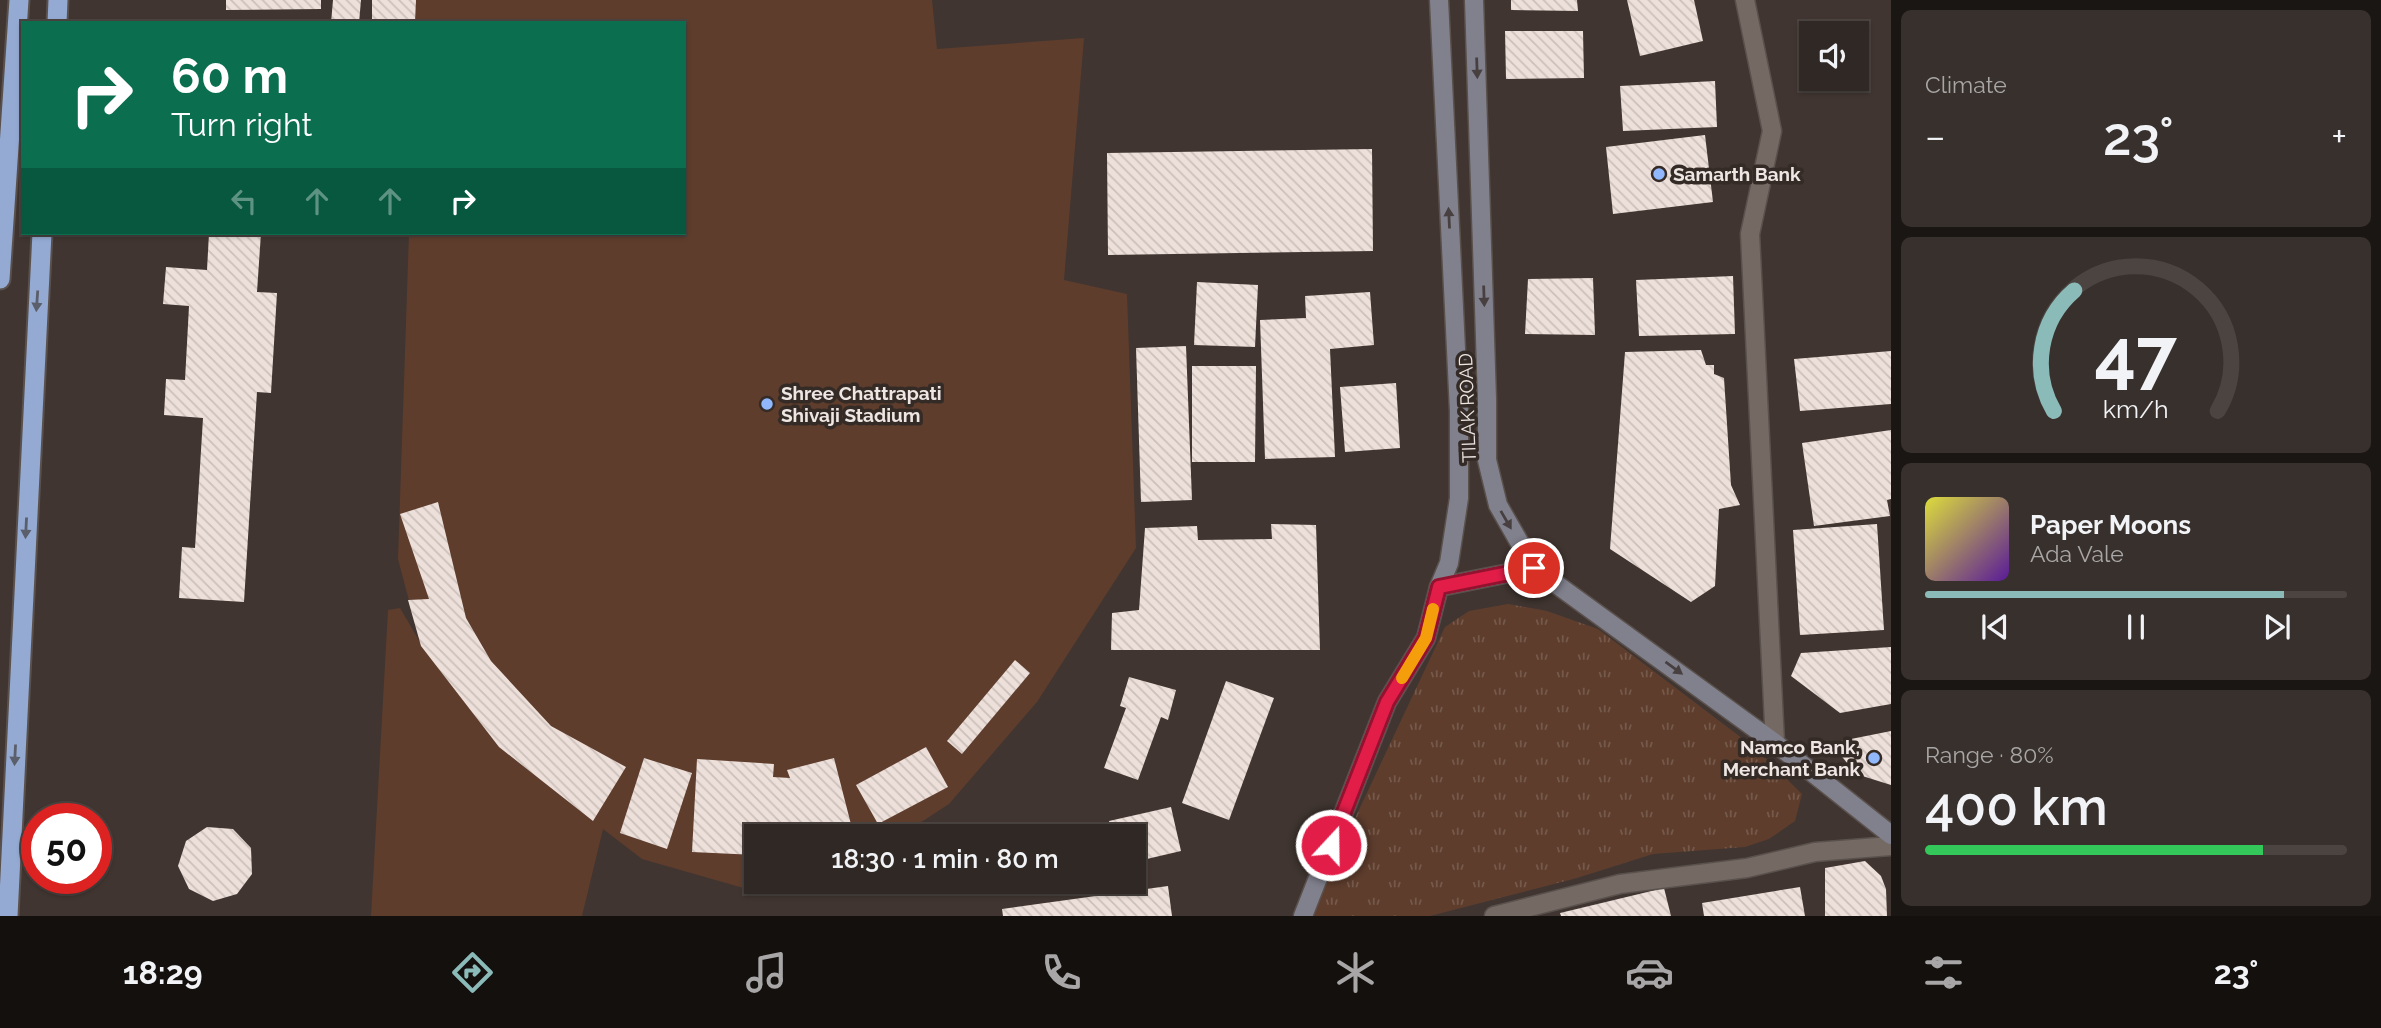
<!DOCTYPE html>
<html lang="en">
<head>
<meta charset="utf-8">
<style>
	body { margin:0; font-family:Raleway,sans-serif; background:#38302c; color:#f1f3f6; height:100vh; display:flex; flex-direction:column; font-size:26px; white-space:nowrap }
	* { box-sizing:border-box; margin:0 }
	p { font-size:23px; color:#a8a6a6 }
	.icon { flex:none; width:38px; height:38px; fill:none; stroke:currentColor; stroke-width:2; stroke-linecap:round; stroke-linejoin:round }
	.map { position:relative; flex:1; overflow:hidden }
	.drawer { display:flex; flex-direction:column; gap:10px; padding:10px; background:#1a1614; width:490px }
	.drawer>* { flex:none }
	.top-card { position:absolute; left:21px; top:21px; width:665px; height:214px; border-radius:0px; box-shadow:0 2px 5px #0004,0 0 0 2px #4b4441; background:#0b6e4f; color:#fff; overflow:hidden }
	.tools { position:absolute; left:1799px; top:21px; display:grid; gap:14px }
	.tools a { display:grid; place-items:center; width:70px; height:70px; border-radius:0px; background:#302824; box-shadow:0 2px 5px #0004,0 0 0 2px #4b4441; font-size:35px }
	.speed { position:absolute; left:21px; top:803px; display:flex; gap:14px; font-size:35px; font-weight:700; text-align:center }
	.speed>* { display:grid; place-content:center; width:91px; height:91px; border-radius:50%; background:#302824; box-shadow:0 2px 5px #0004,0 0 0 2px #4b4441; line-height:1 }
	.speed .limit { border:10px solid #d22; background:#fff; color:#111 }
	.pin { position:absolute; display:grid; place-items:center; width:60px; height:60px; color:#fff; margin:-30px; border:4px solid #fff; border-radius:50%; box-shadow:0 2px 7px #0007 }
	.me { position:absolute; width:77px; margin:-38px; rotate:21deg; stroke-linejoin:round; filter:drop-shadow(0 0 5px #0008) }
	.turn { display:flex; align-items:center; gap:24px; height:147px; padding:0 35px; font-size:32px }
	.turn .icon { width:91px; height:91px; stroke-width:2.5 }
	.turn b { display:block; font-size:49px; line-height:60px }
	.lanes { display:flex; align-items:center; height:66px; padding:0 35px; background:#0003; justify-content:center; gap:35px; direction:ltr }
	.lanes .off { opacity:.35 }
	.big { font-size:52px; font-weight:600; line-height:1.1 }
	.drawer .widget { flex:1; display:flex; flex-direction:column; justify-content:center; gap:10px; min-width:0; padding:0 24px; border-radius:10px; background:#38302c }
	.drawer .dial { align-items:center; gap:0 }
	.dial svg { height:182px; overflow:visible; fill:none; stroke:#4b4441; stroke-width:7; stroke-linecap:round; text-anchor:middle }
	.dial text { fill:#f1f3f6; stroke:none }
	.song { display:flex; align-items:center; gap:21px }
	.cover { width:84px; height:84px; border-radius:10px; background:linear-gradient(135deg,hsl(60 70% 55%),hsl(270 70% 35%)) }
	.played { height:7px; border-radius:4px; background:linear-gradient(90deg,#8bbbb9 85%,#4b4441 85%) }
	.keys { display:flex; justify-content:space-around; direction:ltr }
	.heat { display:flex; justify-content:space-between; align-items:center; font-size:38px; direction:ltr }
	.charge { height:10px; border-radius:5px; background:linear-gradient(90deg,#34c759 80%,#4b4441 0) }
	.trip { position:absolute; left:744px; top:824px; width:402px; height:70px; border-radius:0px; background:#302824; box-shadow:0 2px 5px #0004,0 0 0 2px #4b4441; font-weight:600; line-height:70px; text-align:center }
	.tabs { display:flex; height:112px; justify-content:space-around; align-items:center; background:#13100e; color:#a8a6a6 }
	.tabs .icon { width:49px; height:49px }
	.tabs .selected { color:#8bbbb9 }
	.tabs b { font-size:32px; color:#f1f3f6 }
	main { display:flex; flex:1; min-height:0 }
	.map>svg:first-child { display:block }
	.grass { fill:url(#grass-tufts) }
	.pitch { fill:#5e3d2d }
	.building { fill:url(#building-back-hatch) }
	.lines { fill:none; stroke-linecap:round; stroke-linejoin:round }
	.minor-casing { stroke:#5a514d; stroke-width:21 }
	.tertiary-casing { stroke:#5a514d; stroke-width:21 }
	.secondary-casing { stroke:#5a514d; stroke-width:21 }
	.trunk-casing { stroke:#5a514d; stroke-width:23 }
	.minor { stroke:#756964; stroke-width:18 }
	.tertiary { stroke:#756964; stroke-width:18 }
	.secondary { stroke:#81818e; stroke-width:18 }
	.trunk { stroke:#94aad3; stroke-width:19 }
	.oneway { fill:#484040 }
	.oneway2 { fill:#5b5e6b }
	.route-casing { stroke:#92132f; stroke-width:18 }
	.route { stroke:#e11d48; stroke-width:12 }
	.slow { stroke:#f59e0b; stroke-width:12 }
	.poi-dot { fill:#91b8fd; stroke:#352b26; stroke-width:2.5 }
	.labels { text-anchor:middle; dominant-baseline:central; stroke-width:7; stroke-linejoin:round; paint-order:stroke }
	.poi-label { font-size:19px; font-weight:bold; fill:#ede6e3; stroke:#352b26; text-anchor:start }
	.street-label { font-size:19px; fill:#ede6e3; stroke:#352b26 }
</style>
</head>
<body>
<main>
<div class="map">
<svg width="1891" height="916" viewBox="0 0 1891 916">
	<defs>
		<pattern id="grass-tufts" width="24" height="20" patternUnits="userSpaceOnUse" patternTransform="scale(1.75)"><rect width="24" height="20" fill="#5e3d2d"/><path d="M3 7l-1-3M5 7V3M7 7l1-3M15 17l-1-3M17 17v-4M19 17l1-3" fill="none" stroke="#75594b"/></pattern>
		<pattern id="building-back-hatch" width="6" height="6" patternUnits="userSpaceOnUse" patternTransform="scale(1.75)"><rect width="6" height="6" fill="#eddfd9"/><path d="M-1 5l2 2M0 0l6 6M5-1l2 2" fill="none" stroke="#ccc0bb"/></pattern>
	</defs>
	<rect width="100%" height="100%" fill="#403530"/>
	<polygon class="grass" points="1508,604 1547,611 1598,629 1755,748 1802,794 1795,821 1769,839 1745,847 1653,854 1577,878 1430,916 1309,916 1445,627 1469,611"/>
	<polygon class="pitch" points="416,0 932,0 937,49 1084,38 1064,280 1127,294 1136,548 1037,702 949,804 900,836 756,836 756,882 780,882 747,889 642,859 603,829 582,916 371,916 388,610 400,608 420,642 398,559 409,233 684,233 684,23 415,23"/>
	<g class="building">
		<polygon points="226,0 321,0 321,9 226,10"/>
		<polygon points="333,0 361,0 359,23 331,23"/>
		<polygon points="372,0 416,0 415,23 372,23"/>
		<polygon points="1511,0 1577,0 1578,11 1511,10"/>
		<polygon points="1627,0 1694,0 1703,41 1640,56"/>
		<polygon points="1505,31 1583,31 1584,78 1506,79"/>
		<polygon points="1715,81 1717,127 1623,131 1620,86"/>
		<polygon points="1705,135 1713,202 1613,214 1606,147"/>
		<polygon points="1372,149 1373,251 1108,255 1107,153"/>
		<polygon points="209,233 261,233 257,292 277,293 271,393 257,392 244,602 179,598 182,547 195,548 203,418 164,415 166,379 185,380 189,306 163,304 166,267 207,270"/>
		<polygon points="1733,276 1735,334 1639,336 1636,280"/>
		<polygon points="1593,278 1595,335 1525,334 1528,279"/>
		<polygon points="1197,282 1258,285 1255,347 1194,345"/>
		<polygon points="1370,292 1374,345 1330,349 1335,457 1265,459 1260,320 1306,318 1305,296"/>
		<polygon points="1186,346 1192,500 1141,502 1136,348"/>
		<polygon points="1701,350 1706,365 1714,365 1714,374 1724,378 1731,485 1740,505 1719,509 1715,586 1691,602 1610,549 1625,352"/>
		<polygon points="1891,351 1891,404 1800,411 1794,359"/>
		<polygon points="1192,366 1256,366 1255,462 1192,462"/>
		<polygon points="1396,383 1400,448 1345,452 1340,387"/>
		<polygon points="1891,430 1891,499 1887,500 1890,516 1814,526 1802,443"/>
		<polygon points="438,502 466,618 491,661 551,726 626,767 593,821 499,747 421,646 408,600 429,599 400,514"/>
		<polygon points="1271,524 1316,525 1320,650 1111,650 1112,613 1139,610 1145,528 1197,526 1198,540 1272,539"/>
		<polygon points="1877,524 1884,630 1800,635 1793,530"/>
		<polygon points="1891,647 1891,704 1840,713 1791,676 1801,653"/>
		<polygon points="1015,660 1030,673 962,754 947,741"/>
		<polygon points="1129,677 1176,690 1168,720 1161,717 1138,780 1104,768 1126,708 1120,706"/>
		<polygon points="1226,681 1274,698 1229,820 1182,803"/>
		<polygon points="1891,731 1891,785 1856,774 1831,743"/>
		<polygon points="926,747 948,787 878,824 856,785"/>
		<polygon points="644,758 692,773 667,849 620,833"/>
		<polygon points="834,758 854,836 804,836 802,828 771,826 770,836 756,836 756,855 692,852 697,759 774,764 773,777 790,778 787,770"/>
		<polygon points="1171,807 1181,851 1134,862 1134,836 1112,836 1109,821"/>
		<polygon points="207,827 233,829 251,848 252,874 237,894 213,901 189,889 178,866 186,841"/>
		<polygon points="1865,861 1881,876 1886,889 1887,916 1825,916 1825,868"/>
		<polygon points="1168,886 1172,916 1003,916 1002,909"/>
		<polygon points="1800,887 1805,916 1704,916 1702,903"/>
		<polygon points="1664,888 1671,916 1561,916 1560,913"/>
	</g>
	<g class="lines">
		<defs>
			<polyline id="minor" points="1745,0 1772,131 1750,234 1775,743"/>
			<polyline id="tertiary" points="1494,916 1620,884 1747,868 1815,852 1891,846"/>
			<g id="secondary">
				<polyline points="1474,0 1487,399 1487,460 1498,505 1534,568 1775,743 1891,835"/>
				<polyline points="1439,587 1534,568"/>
				<polyline points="1303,916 1387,702 1426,638 1439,587 1449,563 1459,498 1459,411 1439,0"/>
			</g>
			<g id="trunk">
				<polyline points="57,23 58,0"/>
				<polyline points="0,279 19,0"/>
				<polyline points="8,916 42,233"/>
			</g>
		</defs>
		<use href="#minor" class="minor-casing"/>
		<use href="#tertiary" class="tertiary-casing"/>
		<use href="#secondary" class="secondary-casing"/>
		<use href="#trunk" class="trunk-casing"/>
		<use href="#minor" class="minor"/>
		<use href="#tertiary" class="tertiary"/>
		<use href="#secondary" class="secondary"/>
		<use href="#trunk" class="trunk"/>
	</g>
	<defs><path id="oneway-solid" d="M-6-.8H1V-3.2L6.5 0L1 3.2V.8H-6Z" transform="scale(1.75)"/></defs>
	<g class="oneway">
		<use href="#oneway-solid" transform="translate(1477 68) rotate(88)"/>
		<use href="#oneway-solid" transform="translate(1449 218) rotate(-93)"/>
		<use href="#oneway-solid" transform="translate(1484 296) rotate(88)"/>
		<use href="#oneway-solid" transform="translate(1506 520) rotate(60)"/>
		<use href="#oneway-solid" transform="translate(1674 668) rotate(36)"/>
	</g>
	<g class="oneway2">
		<use href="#oneway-solid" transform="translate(37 301) rotate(94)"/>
		<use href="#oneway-solid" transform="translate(26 528) rotate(93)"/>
		<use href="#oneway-solid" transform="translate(15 755) rotate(93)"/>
	</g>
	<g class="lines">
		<defs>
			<polyline id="route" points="1331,845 1387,702 1426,638 1439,587 1534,568"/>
		</defs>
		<use href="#route" class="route-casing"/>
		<use href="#route" class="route"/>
		<polyline class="slow" points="1402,678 1426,638 1433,609"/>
	</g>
	<g class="poi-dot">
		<circle cx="1659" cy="174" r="7"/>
		<circle cx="767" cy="404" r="7"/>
		<circle cx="1874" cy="758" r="7"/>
	</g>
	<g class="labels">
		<g class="poi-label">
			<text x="1673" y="174">Samarth Bank</text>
			<text x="781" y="393">Shree Chattrapati<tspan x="781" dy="22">Shivaji Stadium</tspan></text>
			<text x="1860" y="747" text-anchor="end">Namco Bank,<tspan x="1860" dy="22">Merchant Bank</tspan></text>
		</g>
		<g class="street-label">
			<text transform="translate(1467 408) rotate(-92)">TILAK ROAD</text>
		</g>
	</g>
</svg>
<div class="tools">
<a><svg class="icon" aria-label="sound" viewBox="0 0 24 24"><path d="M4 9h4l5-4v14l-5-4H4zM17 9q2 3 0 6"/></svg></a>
</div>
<div class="speed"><div class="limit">50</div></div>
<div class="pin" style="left:1534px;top:568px;background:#d93025"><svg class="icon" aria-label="arrive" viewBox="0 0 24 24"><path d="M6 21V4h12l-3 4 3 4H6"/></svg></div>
<svg class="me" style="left:1331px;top:845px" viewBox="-20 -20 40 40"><circle r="17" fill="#e11d48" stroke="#fff" stroke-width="3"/><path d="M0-11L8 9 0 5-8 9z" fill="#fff"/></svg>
<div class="trip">18:30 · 1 min · 80 m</div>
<div class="top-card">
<div class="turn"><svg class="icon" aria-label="right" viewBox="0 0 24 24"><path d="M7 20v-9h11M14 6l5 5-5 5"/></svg><div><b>60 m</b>Turn right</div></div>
<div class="lanes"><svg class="icon off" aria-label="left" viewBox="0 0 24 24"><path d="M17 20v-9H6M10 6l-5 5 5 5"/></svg><svg class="icon off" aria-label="ahead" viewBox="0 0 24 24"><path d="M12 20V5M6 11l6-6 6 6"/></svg><svg class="icon off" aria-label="ahead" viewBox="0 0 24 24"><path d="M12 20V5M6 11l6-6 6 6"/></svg><svg class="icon" aria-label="right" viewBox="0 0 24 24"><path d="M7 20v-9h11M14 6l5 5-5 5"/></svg></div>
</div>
</div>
<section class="drawer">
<div class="widget"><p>Climate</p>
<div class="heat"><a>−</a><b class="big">23°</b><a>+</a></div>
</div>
<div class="widget dial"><svg viewBox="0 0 100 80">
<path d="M14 69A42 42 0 1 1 86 69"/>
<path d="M14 69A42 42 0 0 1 23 16" stroke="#8bbbb9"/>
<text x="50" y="56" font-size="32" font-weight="700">47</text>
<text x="50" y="72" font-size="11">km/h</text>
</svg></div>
<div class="widget">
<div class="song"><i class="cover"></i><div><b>Paper Moons</b><p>Ada Vale</p></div></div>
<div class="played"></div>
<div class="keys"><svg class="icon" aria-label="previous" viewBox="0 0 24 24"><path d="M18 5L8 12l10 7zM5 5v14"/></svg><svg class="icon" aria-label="pause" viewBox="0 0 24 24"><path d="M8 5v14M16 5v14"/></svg><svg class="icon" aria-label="next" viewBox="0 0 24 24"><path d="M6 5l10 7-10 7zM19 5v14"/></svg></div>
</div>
<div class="widget"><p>Range · 80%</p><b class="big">400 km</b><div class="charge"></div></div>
</section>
</main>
<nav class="tabs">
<b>18:29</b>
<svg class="icon selected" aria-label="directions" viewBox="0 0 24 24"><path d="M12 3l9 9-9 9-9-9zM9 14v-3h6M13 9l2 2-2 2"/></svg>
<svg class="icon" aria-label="music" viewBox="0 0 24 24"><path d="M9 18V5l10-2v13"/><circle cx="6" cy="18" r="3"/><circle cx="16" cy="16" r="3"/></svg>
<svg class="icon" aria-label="phone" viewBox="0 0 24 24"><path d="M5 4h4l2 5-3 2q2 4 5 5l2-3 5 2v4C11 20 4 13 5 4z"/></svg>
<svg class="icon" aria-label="climate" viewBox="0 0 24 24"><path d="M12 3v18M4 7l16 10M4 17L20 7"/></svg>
<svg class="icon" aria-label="car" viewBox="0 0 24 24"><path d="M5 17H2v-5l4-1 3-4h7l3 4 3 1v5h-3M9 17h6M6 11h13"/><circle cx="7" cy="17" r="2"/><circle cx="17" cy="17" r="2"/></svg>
<svg class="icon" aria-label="filters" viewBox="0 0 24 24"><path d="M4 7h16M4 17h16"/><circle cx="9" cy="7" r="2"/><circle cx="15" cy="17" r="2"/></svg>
<b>23°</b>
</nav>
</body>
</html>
